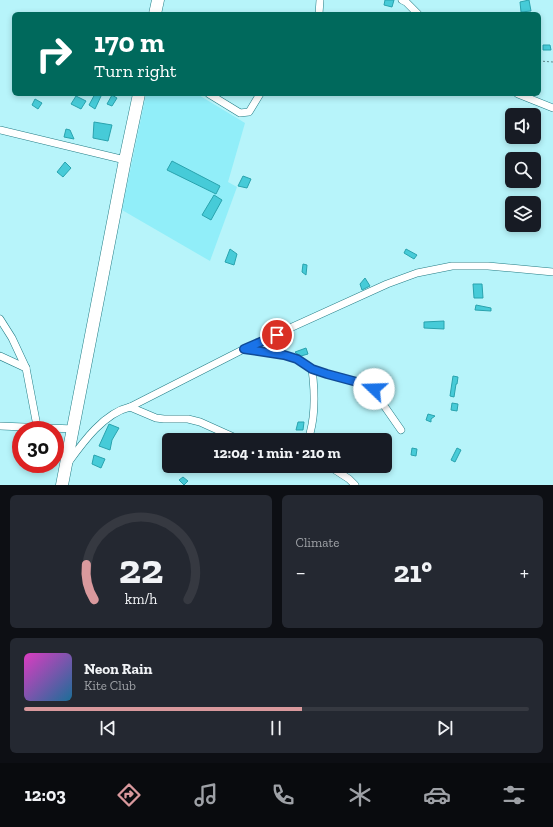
<!DOCTYPE html>
<html lang="en">
<head>
<meta charset="utf-8">
<style>
	body { margin:0; font-family:"Zilla Slab",serif; background:#242831; color:#f1f3f6; height:100vh; display:flex; flex-direction:column; font-size:15px; white-space:nowrap }
	* { box-sizing:border-box; margin:0 }
	p { font-size:13px; color:#9ea1a6 }
	.icon { flex:none; width:22px; height:22px; fill:none; stroke:currentColor; stroke-width:2; stroke-linecap:round; stroke-linejoin:round }
	.map { position:relative; height:485px; overflow:hidden }
	.side { display:flex; flex-direction:column; gap:10px; padding:10px; background:#0d0f14; flex:1 }
	.side>* { flex:none }
	.hud { position:absolute; left:12px; top:12px; width:529px; height:84px; border-radius:6px; box-shadow:0 2px 6px #0003; background:#00695c; color:#fff; overflow:hidden }
	.tools { position:absolute; left:505px; top:108px; display:grid; gap:8px }
	.tools a { display:grid; place-items:center; width:36px; height:36px; border-radius:6px; background:#171b24; box-shadow:0 2px 6px #0003; font-size:20px }
	.speed { position:absolute; left:12px; top:421px; display:flex; gap:8px; font-size:20px; font-weight:700; text-align:center }
	.speed>* { display:grid; place-content:center; width:52px; height:52px; border-radius:50%; background:#171b24; box-shadow:0 2px 6px #0003; line-height:1 }
	.speed .limit { border:6px solid #d22; background:#fff; color:#111 }
	.pin { position:absolute; display:grid; place-items:center; width:34px; height:34px; color:#fff; margin:-17px; border:2px solid #fff; border-radius:50%; box-shadow:0 1px 4px #0007 }
	.me { position:absolute; width:44px; margin:-22px; rotate:291deg; stroke-linejoin:round; filter:drop-shadow(0 0 3px #0008) }
	.turn { display:flex; align-items:center; gap:14px; height:84px; padding:0 16px; font-size:18px }
	.turn .icon { width:52px; height:52px; stroke-width:2.5 }
	.turn b { display:block; font-size:28px; line-height:34px }
	.big { font-size:30px; font-weight:700; line-height:1.1 }
	.side .card { flex:1; display:flex; flex-direction:column; justify-content:center; gap:6px; min-width:0; padding:0 14px; border-radius:6px; background:#242831 }
	.side .dial { align-items:center; gap:0 }
	.dial svg { height:104px; overflow:visible; fill:none; stroke:#363941; stroke-width:7; stroke-linecap:round; text-anchor:middle }
	.dial text { fill:#f1f3f6; stroke:none }
	.song { display:flex; align-items:center; gap:12px }
	.cover { width:48px; height:48px; border-radius:6px; background:linear-gradient(135deg,hsl(310 70% 55%),hsl(200 70% 35%)) }
	.played { height:4px; border-radius:2px; background:linear-gradient(90deg,#d9999d 55%,#363941 55%) }
	.keys { display:flex; justify-content:space-around; direction:ltr }
	.heat { display:flex; justify-content:space-between; align-items:center; font-size:22px; direction:ltr }
	.side .tiles { flex:1; display:grid; gap:10px; grid-template-columns:1fr 1fr }
	.card:last-child { grid-column:span 2 }
	.trip { position:absolute; left:162px; top:433px; width:230px; height:40px; border-radius:6px; background:#171b24; box-shadow:0 2px 6px #0003; font-weight:700; line-height:40px; text-align:center }
	.tabs { display:flex; height:64px; justify-content:space-around; align-items:center; background:#090b0e; color:#9ea1a6 }
	.tabs .icon { width:28px; height:28px }
	.tabs .on { color:#d9999d }
	.tabs b { font-size:18px; color:#f1f3f6 }
	.map>svg:first-child { display:block }
	.built { fill:#91eef9 }
	.building { fill:#46cbd8; stroke:#29a3ae }
	.lines { fill:none; stroke-linecap:round; stroke-linejoin:round }
	.street-casing { stroke:#227c85; stroke-width:8 }
	.highway-casing { stroke:#227c85; stroke-width:13 }
	.path { stroke:#5f898d; stroke-width:1; stroke-dasharray:2 2; stroke-linecap:butt }
	.street { stroke:#fff; stroke-width:7 }
	.highway { stroke:#fff; stroke-width:12 }
	.route-casing { stroke:#114b97; stroke-width:10 }
	.route { stroke:#1a73e8; stroke-width:7 }
</style>
</head>
<body>
<div class="map">
<svg width="553" height="485" viewBox="0 0 553 485">
	<rect width="100%" height="100%" fill="#b7f4fa"/>
	<polygon class="built" points="146,94 197,94 245,123 228,182 237,187 210,261 122,210"/>
	<g class="building">
		<polygon points="385,0 394,0 392,7 384,5"/>
		<polygon points="529,0 531,11 521,12 520,2"/>
		<polygon points="543,45 550,45 551,50 543,50"/>
		<polygon points="95,94 102,94 95,109 89,105"/>
		<polygon points="112,95 117,98 112,106 107,104"/>
		<polygon points="76,96 86,101 81,109 71,104"/>
		<polygon points="35,99 42,103 38,109 32,105"/>
		<polygon points="94,122 112,125 108,141 93,138"/>
		<polygon points="66,129 70,130 74,139 64,137"/>
		<polygon points="172,161 220,186 216,194 167,170"/>
		<polygon points="65,162 71,168 63,177 57,172"/>
		<polygon points="243,176 251,179 247,188 238,186"/>
		<polygon points="214,195 222,200 211,220 202,215"/>
		<polygon points="230,249 237,254 234,265 225,262"/>
		<polygon points="406,249 417,255 414,259 404,253"/>
		<polygon points="303,264 307,265 306,275 302,272"/>
		<polygon points="365,278 370,286 362,290 360,284"/>
		<polygon points="473,284 482,284 483,298 474,298"/>
		<polygon points="476,305 491,308 491,311 475,310"/>
		<polygon points="444,321 444,329 424,328 424,322"/>
		<polygon points="306,348 308,354 301,356 296,353 295,352"/>
		<polygon points="453,376 458,377 457,384 456,384 454,397 450,396"/>
		<polygon points="452,403 458,404 457,411 451,410"/>
		<polygon points="428,414 435,416 431,419 431,422 426,420"/>
		<polygon points="298,422 304,422 303,430 296,430"/>
		<polygon points="109,424 119,428 112,440 110,450 99,446"/>
		<polygon points="412,448 417,449 416,456 411,455"/>
		<polygon points="457,448 461,450 455,462 451,460"/>
		<polygon points="94,455 105,459 101,468 92,464"/>
		<polygon points="183,477 188,481 184,485 179,480"/>
	</g>
	<g class="lines">
		<defs>
			<g id="street">
				<polyline points="402,0 406,2 418,14"/>
				<polyline points="319,14 320,0"/>
				<polyline points="209,94 240,113 249,112 260,94"/>
				<polyline points="518,94 553,108"/>
				<polyline points="0,130 125,160"/>
				<polyline points="0,319 12,338 26,368 37,426"/>
				<polyline points="244,349 284,355 297,359 312,369 327,374 368,385 374,389 379,394 385,407 401,430"/>
				<polyline points="0,356 26,368"/>
				<polyline points="130,407 244,349 387,284 417,273 452,266 488,266 553,272"/>
				<polyline points="0,426 74,429"/>
				<path d="M308,440C316,417 315,392 312,369"/>
				<path d="M68,463C83,442 104,413 130,407L156,418L164,419H188L200,422L240,440"/>
				<polyline points="329,466 349,479 355,485"/>
			</g>
			<g id="highway">
				<polyline points="155,14 158,0"/>
				<polyline points="62,485 125,160 139,94"/>
			</g>
		</defs>
		<use href="#street" class="street-casing"/>
		<use href="#highway" class="highway-casing"/>
		<polyline class="path" points="539,61 553,62"/>
		<use href="#street" class="street"/>
		<use href="#highway" class="highway"/>
	</g>
	<g class="lines">
		<defs>
			<polyline id="route" points="277,335 244,349 284,355 297,359 312,369 327,374 368,385 374,389"/>
		</defs>
		<use href="#route" class="route-casing"/>
		<use href="#route" class="route"/>
	</g>
</svg>
<div class="tools">
<a><svg class="icon" aria-label="sound" viewBox="0 0 24 24"><path d="M4 9h4l5-4v14l-5-4H4zM17 9q2 3 0 6"/></svg></a>
<a><svg class="icon" aria-label="search" viewBox="0 0 24 24"><circle cx="10" cy="10" r="6"/><path d="M15 15l6 6"/></svg></a>
<a><svg class="icon" aria-label="layers" viewBox="0 0 24 24"><path d="M12 4l9 5-9 5-9-5zM3 14l9 5 9-5"/></svg></a>
</div>
<div class="speed"><div class="limit">30</div></div>
<div class="pin" style="left:277px;top:335px;background:#d93025"><svg class="icon" aria-label="arrive" viewBox="0 0 24 24"><path d="M6 21V4h12l-3 4 3 4H6"/></svg></div>
<svg class="me" style="left:374px;top:389px" viewBox="-20 -20 40 40"><circle r="19" fill="#fff"/><path d="M0-13L10 11 0 6-10 11z" fill="#1a73e8"/></svg>
<div class="trip">12:04 · 1 min · 210 m</div>
<div class="hud">
<div class="turn"><svg class="icon" aria-label="right" viewBox="0 0 24 24"><path d="M7 20v-9h11M14 6l5 5-5 5"/></svg><div><b>170 m</b>Turn right</div></div>
</div>
</div>
<section class="side">
<div class="tiles">
<div class="card dial"><svg viewBox="0 0 100 80">
<path d="M14 69A42 42 0 1 1 86 69"/>
<path d="M14 69A42 42 0 0 1 8 42" stroke="#d9999d"/>
<text x="50" y="56" font-size="32" font-weight="700">22</text>
<text x="50" y="72" font-size="11">km/h</text>
</svg></div>
<div class="card"><p>Climate</p>
<div class="heat"><a>−</a><b class="big">21°</b><a>+</a></div>
</div>
<div class="card">
<div class="song"><i class="cover"></i><div><b>Neon Rain</b><p>Kite Club</p></div></div>
<div class="played"></div>
<div class="keys"><svg class="icon" aria-label="previous" viewBox="0 0 24 24"><path d="M18 5L8 12l10 7zM5 5v14"/></svg><svg class="icon" aria-label="pause" viewBox="0 0 24 24"><path d="M8 5v14M16 5v14"/></svg><svg class="icon" aria-label="next" viewBox="0 0 24 24"><path d="M6 5l10 7-10 7zM19 5v14"/></svg></div>
</div>
</div>
</section>
<nav class="tabs">
<b>12:03</b>
<svg class="icon on" aria-label="directions" viewBox="0 0 24 24"><path d="M12 3l9 9-9 9-9-9zM9 14v-3h6M13 9l2 2-2 2"/></svg>
<svg class="icon" aria-label="music" viewBox="0 0 24 24"><path d="M9 18V5l10-2v13"/><circle cx="6" cy="18" r="3"/><circle cx="16" cy="16" r="3"/></svg>
<svg class="icon" aria-label="phone" viewBox="0 0 24 24"><path d="M5 4h4l2 5-3 2q2 4 5 5l2-3 5 2v4C11 20 4 13 5 4z"/></svg>
<svg class="icon" aria-label="climate" viewBox="0 0 24 24"><path d="M12 3v18M4 7l16 10M4 17L20 7"/></svg>
<svg class="icon" aria-label="car" viewBox="0 0 24 24"><path d="M5 17H2v-5l4-1 3-4h7l3 4 3 1v5h-3M9 17h6M6 11h13"/><circle cx="7" cy="17" r="2"/><circle cx="17" cy="17" r="2"/></svg>
<svg class="icon" aria-label="filters" viewBox="0 0 24 24"><path d="M4 7h16M4 17h16"/><circle cx="9" cy="7" r="2"/><circle cx="15" cy="17" r="2"/></svg>
</nav>
</body>
</html>
